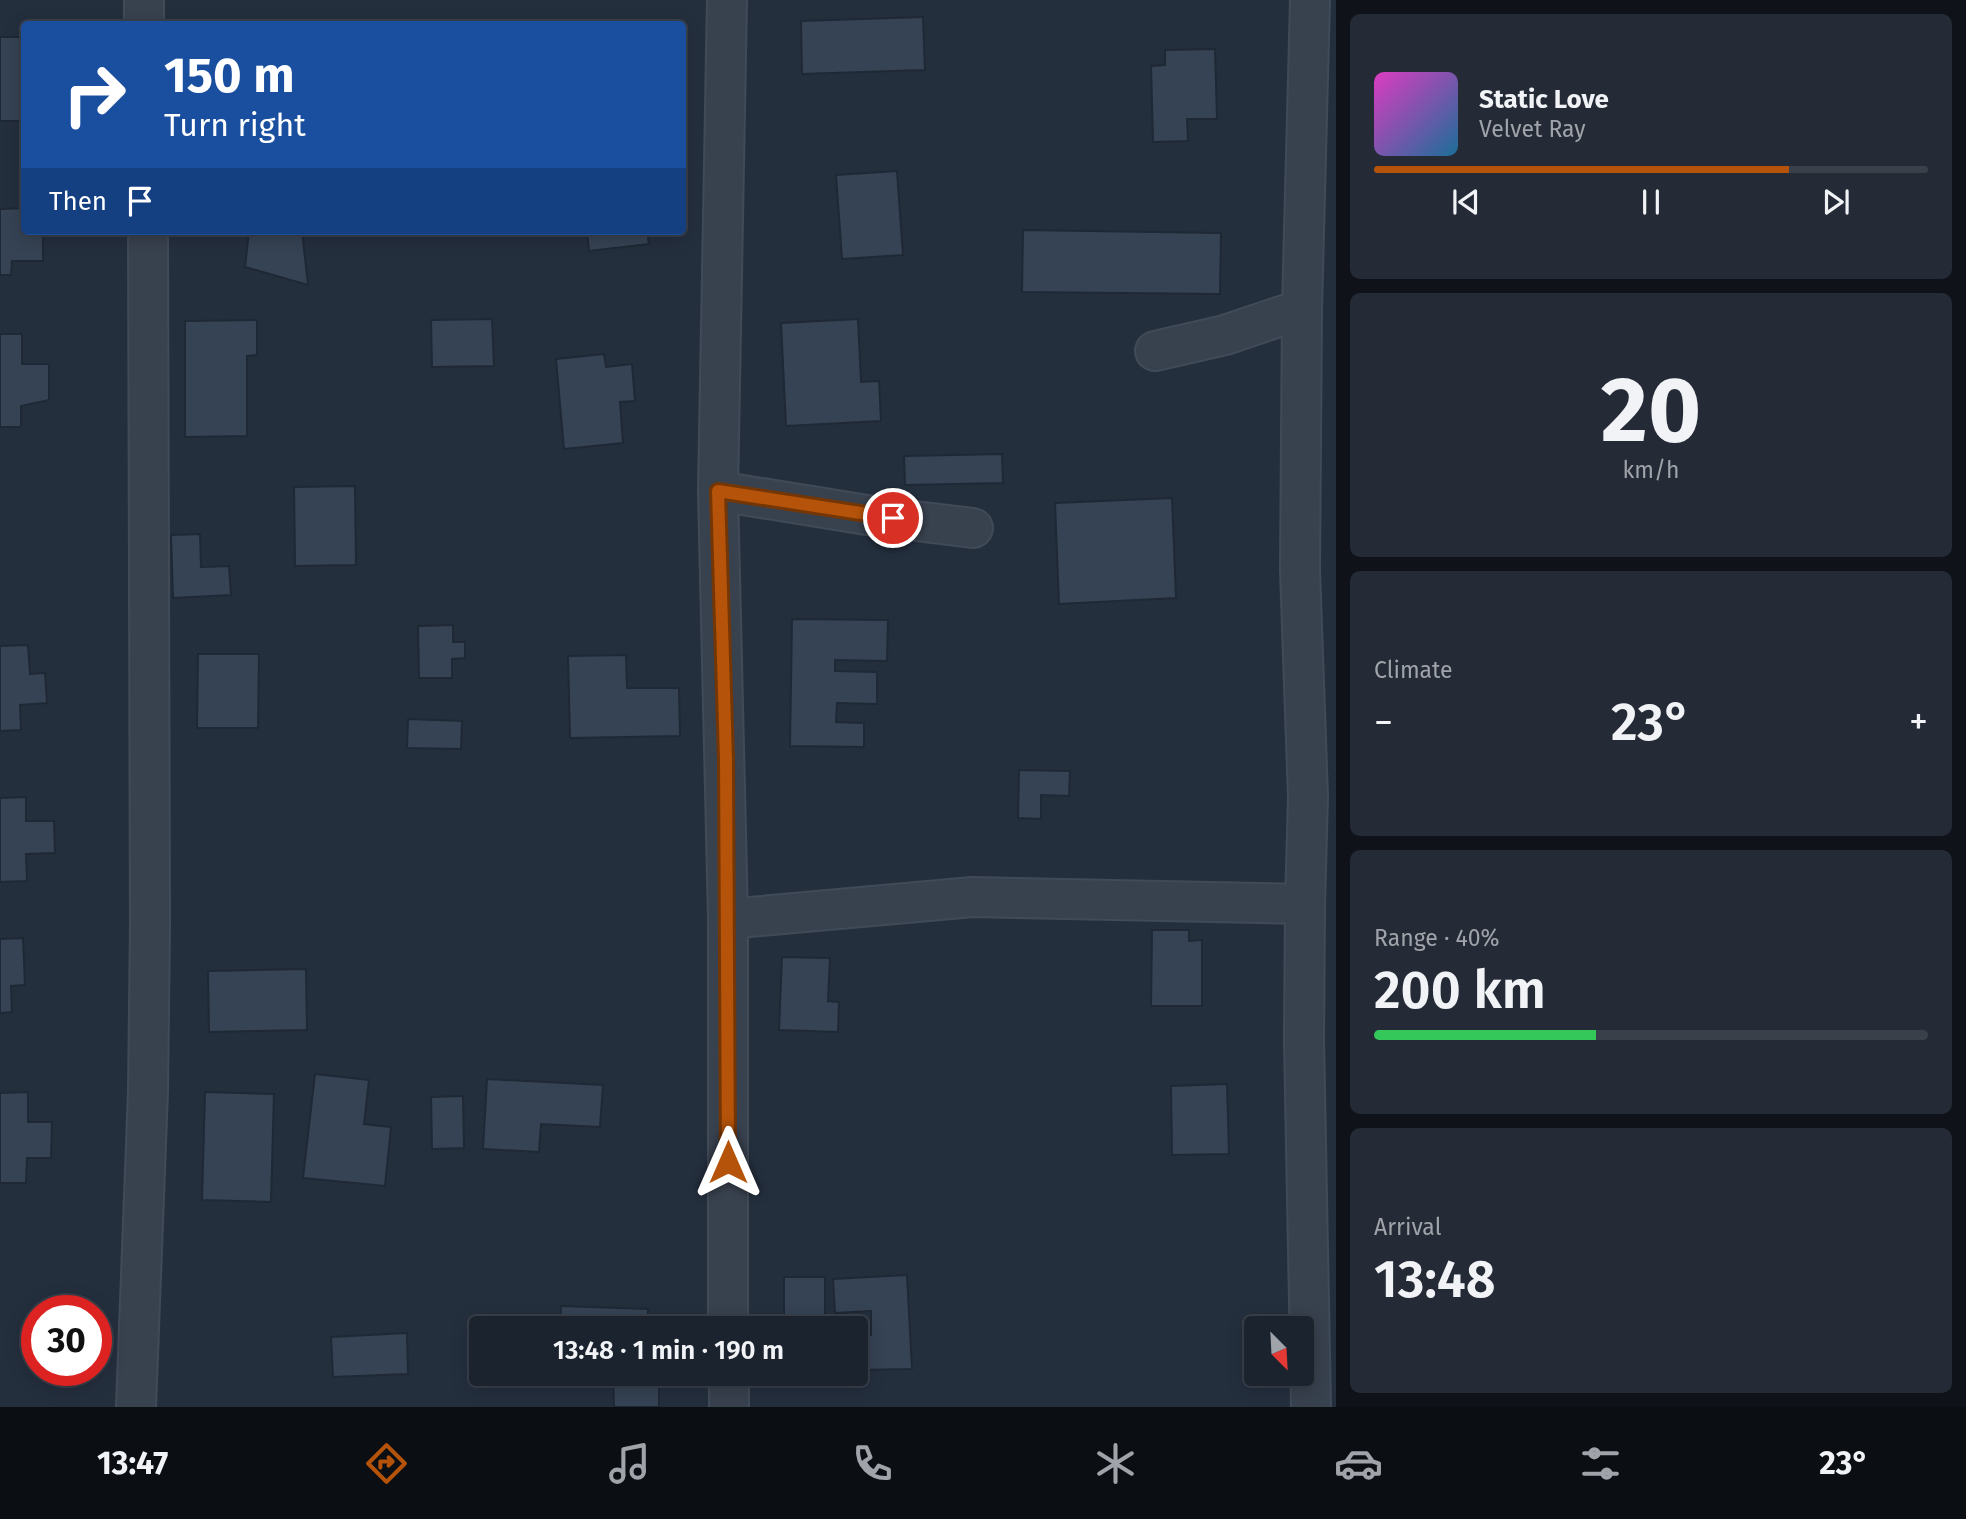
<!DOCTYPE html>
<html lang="en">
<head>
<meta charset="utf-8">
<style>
	body { margin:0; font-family:"Fira Sans",sans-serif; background:#242b36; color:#f1f3f6; height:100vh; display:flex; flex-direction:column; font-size:26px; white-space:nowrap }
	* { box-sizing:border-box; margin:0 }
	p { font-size:23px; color:#a0a4aa }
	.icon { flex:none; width:38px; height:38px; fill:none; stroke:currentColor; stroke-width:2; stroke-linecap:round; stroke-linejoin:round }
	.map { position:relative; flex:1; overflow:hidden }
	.drawer { display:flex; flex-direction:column; gap:14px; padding:14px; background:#0f1319; width:630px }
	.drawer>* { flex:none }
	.top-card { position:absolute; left:21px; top:21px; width:665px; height:214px; border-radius:7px; box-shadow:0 4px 18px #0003,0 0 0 2px #39404a; background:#1a4fa0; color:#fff; overflow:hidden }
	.needle { width:46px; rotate:156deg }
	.controls { position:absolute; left:1244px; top:1316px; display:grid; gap:14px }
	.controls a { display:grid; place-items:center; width:70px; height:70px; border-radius:7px; background:#1b232e; box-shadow:0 4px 18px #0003,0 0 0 2px #39404a; font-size:35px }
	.speed { position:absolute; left:21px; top:1295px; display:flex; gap:14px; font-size:35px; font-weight:700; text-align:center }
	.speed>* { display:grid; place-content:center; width:91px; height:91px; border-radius:50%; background:#1b232e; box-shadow:0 4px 18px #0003,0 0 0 2px #39404a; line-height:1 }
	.speed .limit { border:10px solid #d22; background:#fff; color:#111 }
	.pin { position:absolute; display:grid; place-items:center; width:60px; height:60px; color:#fff; margin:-30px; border:4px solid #fff; border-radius:50%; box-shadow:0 2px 7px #0007 }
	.me { position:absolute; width:77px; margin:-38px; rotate:0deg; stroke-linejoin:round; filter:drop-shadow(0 0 5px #0008) }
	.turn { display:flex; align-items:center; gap:24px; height:147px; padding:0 28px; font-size:32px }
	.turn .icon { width:91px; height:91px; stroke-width:2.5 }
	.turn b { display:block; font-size:49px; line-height:60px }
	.then { display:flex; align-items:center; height:66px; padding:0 28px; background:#0003; gap:14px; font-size:26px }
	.big { font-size:52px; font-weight:600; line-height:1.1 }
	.drawer .tile { flex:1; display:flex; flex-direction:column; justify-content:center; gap:10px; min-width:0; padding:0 24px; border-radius:10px; background:#242b36 }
	.drawer .dial { align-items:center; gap:0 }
	.dial b { font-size:91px; line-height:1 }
	.song { display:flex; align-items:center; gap:21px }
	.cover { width:84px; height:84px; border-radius:10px; background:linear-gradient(135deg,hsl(310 70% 55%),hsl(200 70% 35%)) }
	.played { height:7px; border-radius:4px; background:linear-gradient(90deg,#b45309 75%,#39404a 75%) }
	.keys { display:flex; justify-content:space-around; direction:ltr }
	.heat { display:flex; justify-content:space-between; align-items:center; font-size:38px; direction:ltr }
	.charge { height:10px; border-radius:5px; background:linear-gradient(90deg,#34c759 40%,#39404a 0) }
	.trip { position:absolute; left:469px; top:1316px; width:399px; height:70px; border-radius:7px; background:#1b232e; box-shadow:0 4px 18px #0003,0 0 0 2px #39404a; font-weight:600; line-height:70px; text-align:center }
	.menu { display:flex; height:112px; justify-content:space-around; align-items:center; background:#0b0e12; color:#a0a4aa }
	.menu .icon { width:49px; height:49px }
	.menu .selected { color:#b45309 }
	.menu b { font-size:32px; color:#f1f3f6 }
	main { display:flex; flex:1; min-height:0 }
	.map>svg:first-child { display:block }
	.building { fill:#364354; stroke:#1f2835; stroke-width:2 }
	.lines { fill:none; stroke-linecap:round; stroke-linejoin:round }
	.minor-casing { stroke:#414a57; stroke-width:42 }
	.minor { stroke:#38414e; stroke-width:38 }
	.route-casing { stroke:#753606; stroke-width:18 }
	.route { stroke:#b45309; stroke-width:12 }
</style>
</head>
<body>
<main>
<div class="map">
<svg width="1336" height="1407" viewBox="0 0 1336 1407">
	<rect width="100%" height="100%" fill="#242f3e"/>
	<g class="building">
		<polygon points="923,17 925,70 802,74 801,21"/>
		<rect x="0" y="37" width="24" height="84"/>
		<polygon points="1215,49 1217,119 1187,119 1188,141 1153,142 1151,66 1165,65 1165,50"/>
		<polygon points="897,171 903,255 842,259 836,175"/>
		<polygon points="24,208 24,231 43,232 43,261 12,261 11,275 0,275 0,209"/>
		<polygon points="1023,230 1221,233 1220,294 1022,292"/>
		<polygon points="249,231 302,231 308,285 245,267"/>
		<polygon points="587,231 647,231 649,244 589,251"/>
		<polygon points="492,319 494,366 432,367 431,320"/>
		<polygon points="858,319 861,382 879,381 881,421 786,426 781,323"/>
		<polygon points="257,320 257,355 247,356 247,436 185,437 185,321"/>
		<polygon points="0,334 22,334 22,364 49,364 49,400 21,406 21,427 0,427"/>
		<polygon points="604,354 606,367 632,364 635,401 620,402 623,443 564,449 556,359"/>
		<polygon points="1002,454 1003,483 905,485 904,456"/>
		<polygon points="355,486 356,565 295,566 294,487"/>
		<polygon points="1172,498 1176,598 1059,604 1055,503"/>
		<polygon points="200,534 201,567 229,566 231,595 173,598 171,535"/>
		<polygon points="792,619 888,620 887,661 835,660 835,671 877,672 877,704 837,703 836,722 864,723 864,747 790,746"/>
		<polygon points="453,625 453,642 465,642 465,658 452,659 452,678 419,678 418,626"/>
		<polygon points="28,645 30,674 45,673 47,703 20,705 21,730 0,731 0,646"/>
		<polygon points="198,654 259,654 258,728 197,728"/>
		<polygon points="626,655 627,688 679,688 680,736 570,738 568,656"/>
		<polygon points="408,719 462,721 461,749 407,748"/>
		<polygon points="1019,770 1070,771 1069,796 1041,795 1041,819 1018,818"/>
		<polygon points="26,797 26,821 54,821 55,853 26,854 27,881 0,882 0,798"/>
		<polygon points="1152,930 1189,930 1189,941 1202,940 1202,1006 1151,1006"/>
		<polygon points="23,938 25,985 11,986 12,1012 0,1013 0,939"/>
		<polygon points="782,957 830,958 828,1001 839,1002 838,1032 779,1030"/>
		<polygon points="306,969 307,1030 209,1032 208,971"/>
		<polygon points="315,1074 369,1080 364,1124 391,1127 385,1186 303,1178"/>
		<polygon points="487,1079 603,1085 600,1127 541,1124 539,1152 483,1149"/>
		<polygon points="1227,1084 1229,1154 1172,1155 1171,1086"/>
		<polygon points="28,1092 28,1122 52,1122 51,1158 27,1158 26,1183 0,1183 0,1093"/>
		<polygon points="205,1092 274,1094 271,1202 202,1200"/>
		<polygon points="463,1096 464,1148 432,1149 431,1097"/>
		<polygon points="907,1275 912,1369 856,1370 856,1337 871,1335 871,1311 835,1313 833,1279"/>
		<rect x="784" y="1277" width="41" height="51"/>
		<polygon points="561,1306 648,1309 647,1328 560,1328"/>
		<polygon points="407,1333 408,1374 333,1377 331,1337"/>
		<polygon points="659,1375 659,1407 614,1407 613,1376"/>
	</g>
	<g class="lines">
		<defs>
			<g id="minor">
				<polyline points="727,0 718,491 728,919 728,1328"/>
				<polyline points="1310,0 1302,309 1300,570 1308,797 1305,904 1304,1040 1311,1407"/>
				<polyline points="144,24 144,0"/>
				<polyline points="1155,351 1225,335 1302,309"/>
				<polyline points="718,491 867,515 973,528"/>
				<polyline points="728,919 973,897 1305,904"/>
				<polyline points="729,1374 729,1407"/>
				<polyline points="136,1407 148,1091 150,925 148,231"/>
			</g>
		</defs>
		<use href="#minor" class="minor-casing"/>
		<use href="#minor" class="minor"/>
	</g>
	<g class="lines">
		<defs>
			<polyline id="route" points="728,1162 726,759 718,491 893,518"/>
		</defs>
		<use href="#route" class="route-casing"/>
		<use href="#route" class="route"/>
	</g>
</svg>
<div class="controls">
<a><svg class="needle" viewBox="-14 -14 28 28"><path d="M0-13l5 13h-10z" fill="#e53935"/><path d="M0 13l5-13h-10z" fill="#a0a4aa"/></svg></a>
</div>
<div class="speed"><div class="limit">30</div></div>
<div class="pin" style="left:893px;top:518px;background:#d93025"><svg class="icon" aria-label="arrive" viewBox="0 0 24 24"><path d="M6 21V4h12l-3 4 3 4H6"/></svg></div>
<svg class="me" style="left:728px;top:1162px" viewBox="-20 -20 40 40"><path d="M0-17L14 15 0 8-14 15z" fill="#b45309" stroke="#fff" stroke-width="4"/></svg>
<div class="trip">13:48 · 1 min · 190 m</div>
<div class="top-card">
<div class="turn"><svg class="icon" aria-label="right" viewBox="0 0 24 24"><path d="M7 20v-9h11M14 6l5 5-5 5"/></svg><div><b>150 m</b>Turn right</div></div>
<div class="then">Then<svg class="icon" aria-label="arrive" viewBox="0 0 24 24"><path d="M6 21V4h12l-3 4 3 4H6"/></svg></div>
</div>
</div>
<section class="drawer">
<div class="tile">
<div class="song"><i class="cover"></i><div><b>Static Love</b><p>Velvet Ray</p></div></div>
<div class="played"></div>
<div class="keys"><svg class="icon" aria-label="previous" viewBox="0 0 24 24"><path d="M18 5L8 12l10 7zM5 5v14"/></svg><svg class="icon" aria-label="pause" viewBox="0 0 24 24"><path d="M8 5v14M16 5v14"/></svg><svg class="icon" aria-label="next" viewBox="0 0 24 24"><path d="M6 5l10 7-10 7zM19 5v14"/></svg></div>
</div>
<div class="tile dial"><b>20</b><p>km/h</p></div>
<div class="tile"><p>Climate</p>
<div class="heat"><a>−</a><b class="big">23°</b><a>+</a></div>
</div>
<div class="tile"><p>Range · 40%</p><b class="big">200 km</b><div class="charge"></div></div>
<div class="tile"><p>Arrival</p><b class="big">13:48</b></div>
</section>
</main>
<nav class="menu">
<b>13:47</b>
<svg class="icon selected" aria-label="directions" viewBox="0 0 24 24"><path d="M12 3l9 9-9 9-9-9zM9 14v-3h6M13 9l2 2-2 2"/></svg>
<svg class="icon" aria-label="music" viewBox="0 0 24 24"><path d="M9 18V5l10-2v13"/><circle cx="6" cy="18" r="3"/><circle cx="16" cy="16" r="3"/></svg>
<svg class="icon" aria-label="phone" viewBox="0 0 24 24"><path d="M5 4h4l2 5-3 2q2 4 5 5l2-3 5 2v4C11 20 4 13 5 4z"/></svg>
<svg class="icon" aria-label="climate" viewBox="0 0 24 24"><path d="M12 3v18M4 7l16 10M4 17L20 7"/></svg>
<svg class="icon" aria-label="car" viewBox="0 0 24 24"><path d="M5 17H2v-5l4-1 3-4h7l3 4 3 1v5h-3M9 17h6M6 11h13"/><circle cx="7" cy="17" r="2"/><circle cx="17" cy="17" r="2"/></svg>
<svg class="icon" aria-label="filters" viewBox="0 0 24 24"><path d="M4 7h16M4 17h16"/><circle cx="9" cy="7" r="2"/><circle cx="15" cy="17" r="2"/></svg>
<b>23°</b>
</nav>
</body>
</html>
